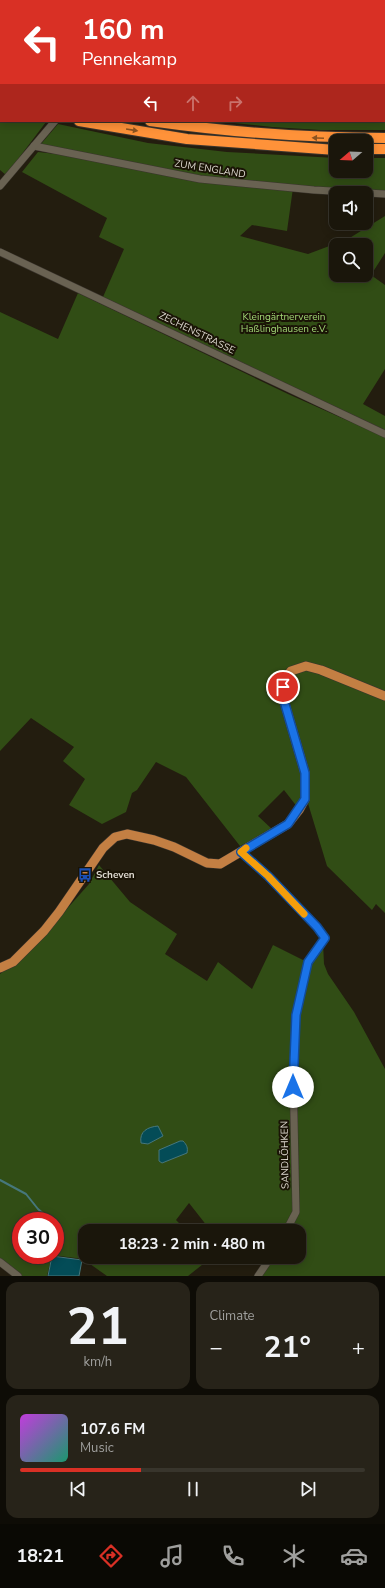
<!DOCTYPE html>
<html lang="en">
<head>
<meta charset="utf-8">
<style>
	body { margin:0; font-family:"Nunito Sans",sans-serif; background:#272319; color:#f1f3f6; height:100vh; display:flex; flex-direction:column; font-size:15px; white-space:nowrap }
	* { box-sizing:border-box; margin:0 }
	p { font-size:13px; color:#9f9f9d }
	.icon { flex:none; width:22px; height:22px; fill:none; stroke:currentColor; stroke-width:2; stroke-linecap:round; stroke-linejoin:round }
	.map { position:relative; height:1276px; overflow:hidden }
	.sheet { display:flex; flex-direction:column; gap:6px; padding:6px; background:#0e0c06; flex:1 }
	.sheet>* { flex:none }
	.guide { position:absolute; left:0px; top:0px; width:385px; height:122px; box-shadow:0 2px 10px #0003,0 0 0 1px #38352c; background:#d93025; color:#fff; overflow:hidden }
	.needle { width:26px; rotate:251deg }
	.fabs { position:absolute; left:329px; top:134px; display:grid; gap:8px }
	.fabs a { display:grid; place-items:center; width:44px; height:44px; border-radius:8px; background:#1a160b; box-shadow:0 2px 10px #0003,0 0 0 1px #38352c; font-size:20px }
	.speed { position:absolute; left:12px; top:1212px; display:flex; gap:8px; font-size:20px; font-weight:700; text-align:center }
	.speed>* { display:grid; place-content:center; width:52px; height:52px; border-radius:50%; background:#1a160b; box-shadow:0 2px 10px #0003,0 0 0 1px #38352c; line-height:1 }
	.speed .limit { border:6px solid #d22; background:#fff; color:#111 }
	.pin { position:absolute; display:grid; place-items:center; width:34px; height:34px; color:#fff; margin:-17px; border:2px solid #fff; border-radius:50%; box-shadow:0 1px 4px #0007 }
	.me { position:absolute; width:44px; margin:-22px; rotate:0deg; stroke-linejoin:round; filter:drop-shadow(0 0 3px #0008) }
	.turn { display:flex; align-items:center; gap:14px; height:84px; padding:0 16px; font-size:18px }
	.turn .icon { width:52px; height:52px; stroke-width:2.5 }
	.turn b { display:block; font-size:28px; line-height:34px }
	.lanes { display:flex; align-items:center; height:38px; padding:0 16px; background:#0003; justify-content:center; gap:20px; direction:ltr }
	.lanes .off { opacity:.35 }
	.big { font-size:30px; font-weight:700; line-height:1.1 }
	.sheet .widget { flex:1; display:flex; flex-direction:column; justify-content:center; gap:6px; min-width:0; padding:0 14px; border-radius:12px; background:#272319 }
	.sheet .dial { align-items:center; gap:0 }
	.dial b { font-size:52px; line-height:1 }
	.song { display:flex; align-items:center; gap:12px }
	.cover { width:48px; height:48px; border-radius:6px; background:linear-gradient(135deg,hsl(290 70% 55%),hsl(160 70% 35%)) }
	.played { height:4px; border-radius:2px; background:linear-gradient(90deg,#d93025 35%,#38352c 35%) }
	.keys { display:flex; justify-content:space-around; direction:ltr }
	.heat { display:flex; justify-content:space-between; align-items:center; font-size:22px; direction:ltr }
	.sheet .tiles { flex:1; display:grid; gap:6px; grid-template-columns:1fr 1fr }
	.widget:last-child { grid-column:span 2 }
	.trip { position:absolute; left:78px; top:1224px; width:228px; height:40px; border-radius:12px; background:#1a160b; box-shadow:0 2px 10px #0003,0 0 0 1px #38352c; font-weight:700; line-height:40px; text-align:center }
	.dock { display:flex; height:64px; justify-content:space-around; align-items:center; background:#0a0904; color:#9f9f9d }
	.dock .icon { width:28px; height:28px }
	.dock .selected { color:#d93025 }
	.dock b { font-size:18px; color:#f1f3f6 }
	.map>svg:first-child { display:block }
	.green { fill:#314d15; fill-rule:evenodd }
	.water { fill:#044c57; stroke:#46777c }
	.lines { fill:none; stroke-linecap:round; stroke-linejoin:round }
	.stream { stroke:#46777c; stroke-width:2 }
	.minor-casing { stroke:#3b352e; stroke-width:8 }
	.major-casing { stroke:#3b352e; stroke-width:10 }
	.highway-casing { stroke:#3b352e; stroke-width:12 }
	.minor { stroke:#696252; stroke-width:7 }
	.major { stroke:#c37f43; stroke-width:9 }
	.highway { stroke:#ff9239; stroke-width:10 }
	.oneway { fill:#8c5320 }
	.route-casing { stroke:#114b97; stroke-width:10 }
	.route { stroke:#1a73e8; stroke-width:7 }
	.slow { stroke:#f59e0b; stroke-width:7 }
	.labels { text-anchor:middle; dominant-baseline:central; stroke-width:4; stroke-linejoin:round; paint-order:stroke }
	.street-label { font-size:10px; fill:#dfdad1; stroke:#1a1406 }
	.park-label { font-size:10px; fill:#a2d776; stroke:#1a1406 }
	.poi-label { font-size:10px; font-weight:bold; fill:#dfdad1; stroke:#1a1406; text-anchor:start }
</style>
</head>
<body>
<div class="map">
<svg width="385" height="1276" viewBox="0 0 385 1276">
	<rect width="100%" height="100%" fill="#231d0f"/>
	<g class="green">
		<polygon points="0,0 385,0 385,130 320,130 272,127 215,121 384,121 384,1 1,1 1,84"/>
		<polygon points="0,114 1,121 46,122 6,175 0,170"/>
		<path d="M58,124L148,143L227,152L336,158V171H366V158H385V191L293,188L287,231L252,225L240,236L308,254L348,239L385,216V253L371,275L385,285V369L363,404L385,416V694L306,664L283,682C290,714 311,779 298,808L284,790L258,816L273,830L240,846L186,777L156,762L137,790L132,793L126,812L102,824L69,805L85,779L63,761L74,747L31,718L0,751V312L58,339L78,293L288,394L353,423L213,350L103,297L124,249L99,237L107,218L22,172L38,152L83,157L41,144ZM336,245H366V275H336Z"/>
		<polygon points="305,667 385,699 385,913 376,904 372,910 327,866 307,800 285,688 289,676"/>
		<path d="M99,865L130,902L177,934L165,954L207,981L218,962L252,989L273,945L309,963L323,942L324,964L328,974L354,1012L385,1069V1276H261L274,1257H299V1231H211L189,1203L176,1220L187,1231H85V1257H212L188,1276H107L83,1259L52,1255L47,1276H20L0,1258V974L41,938L89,884ZM21,1221H55V1255H21Z"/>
	</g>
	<g class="water">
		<path d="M158,1126L163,1136L148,1144L141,1143C139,1131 148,1127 158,1126Z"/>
		<path d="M180,1141H183C187,1145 188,1148 187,1153L162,1163L159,1161V1150Z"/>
		<polygon points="52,1256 82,1260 79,1276 48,1276"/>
	</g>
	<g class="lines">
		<g class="stream">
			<polyline points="321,1 321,0"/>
			<polyline points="384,24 385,25"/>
			<polyline points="0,1180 26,1194 38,1209 52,1221"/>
			<polyline points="55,1224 59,1227 60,1236"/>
		</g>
		<defs>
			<g id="minor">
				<polyline points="155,1 156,0"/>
				<polyline points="34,146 200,179 314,190 385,194"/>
				<polyline points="0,186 55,121"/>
				<polyline points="0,252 385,434"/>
				<polyline points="241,851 268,876 317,927 325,938 308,962 296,1015 293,1071 296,1212 286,1231"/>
				<polyline points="0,1262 18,1276"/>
				<polyline points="258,1276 271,1257"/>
			</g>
			<polyline id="major" points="0,968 13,962 44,931 59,912 103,848 115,837 127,834 154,840 174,847 207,863 220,864 288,824 299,810 305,799 305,773 282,694 288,675 291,671 306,666 321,670 385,696"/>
			<g id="highway">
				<polyline points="0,93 1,93"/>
				<polyline points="0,105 1,105"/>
				<polyline points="79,121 187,139 336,150"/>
				<path d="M150,121C228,132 306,138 385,138"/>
				<polyline points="366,149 385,149"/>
			</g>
		</defs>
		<use href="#minor" class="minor-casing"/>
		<use href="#major" class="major-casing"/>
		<use href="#highway" class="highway-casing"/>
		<use href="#minor" class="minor"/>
		<use href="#major" class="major"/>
		<use href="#highway" class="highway"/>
	</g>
	<defs><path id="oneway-solid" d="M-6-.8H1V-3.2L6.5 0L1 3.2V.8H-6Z"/></defs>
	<g class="oneway">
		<use href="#oneway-solid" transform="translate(132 130) rotate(9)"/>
		<use href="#oneway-solid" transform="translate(318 138) rotate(-178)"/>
	</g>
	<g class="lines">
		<defs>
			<polyline id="route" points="283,687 282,694 305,773 305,799 288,824 241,852 268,876 317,927 325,938 308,962 296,1015 293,1087"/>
		</defs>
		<use href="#route" class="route-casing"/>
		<use href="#route" class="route"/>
		<polyline class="slow" points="246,848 241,852 268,876 304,914"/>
	</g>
	<defs>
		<symbol id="bus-bare" viewBox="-9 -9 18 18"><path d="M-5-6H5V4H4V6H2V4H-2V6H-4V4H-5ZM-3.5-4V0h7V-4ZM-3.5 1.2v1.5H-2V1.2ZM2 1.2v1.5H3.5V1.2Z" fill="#1a4fb4" stroke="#1a1406" stroke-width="2.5" paint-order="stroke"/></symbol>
	</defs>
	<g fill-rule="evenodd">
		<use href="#bus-bare" x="75" y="865" width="20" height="20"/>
	</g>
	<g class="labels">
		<g class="street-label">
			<text transform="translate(210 169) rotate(9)">ZUM ENGLAND</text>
			<text transform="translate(197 333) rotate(26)">ZECHENSTRASSE</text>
			<text transform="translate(285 1155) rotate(-91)">SANDLÖHKEN</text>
		</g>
		<g class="park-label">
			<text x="284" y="317">Kleingärtnerverein<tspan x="284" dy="12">Haßlinghausen e.V.</tspan></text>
		</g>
		<g class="poi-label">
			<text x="96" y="875">Scheven</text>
		</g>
	</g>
</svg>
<div class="fabs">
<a><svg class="needle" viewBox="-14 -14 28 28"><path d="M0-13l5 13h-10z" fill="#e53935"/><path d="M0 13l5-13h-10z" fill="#9f9f9d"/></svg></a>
<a><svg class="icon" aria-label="sound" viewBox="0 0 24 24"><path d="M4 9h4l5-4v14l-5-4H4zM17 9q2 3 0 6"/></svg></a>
<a><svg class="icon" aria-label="search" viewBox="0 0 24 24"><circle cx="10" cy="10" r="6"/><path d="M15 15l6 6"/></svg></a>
</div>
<div class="speed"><div class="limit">30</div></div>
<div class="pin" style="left:283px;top:687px;background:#d93025"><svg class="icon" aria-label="arrive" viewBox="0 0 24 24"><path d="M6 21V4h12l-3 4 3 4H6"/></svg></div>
<svg class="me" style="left:293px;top:1087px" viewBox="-20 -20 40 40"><circle r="19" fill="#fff"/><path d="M0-13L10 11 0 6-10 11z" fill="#1a73e8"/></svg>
<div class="trip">18:23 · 2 min · 480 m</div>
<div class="guide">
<div class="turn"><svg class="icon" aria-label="left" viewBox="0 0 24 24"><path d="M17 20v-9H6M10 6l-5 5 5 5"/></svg><div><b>160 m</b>Pennekamp</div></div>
<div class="lanes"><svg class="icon" aria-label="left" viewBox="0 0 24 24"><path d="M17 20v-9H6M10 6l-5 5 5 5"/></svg><svg class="icon off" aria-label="ahead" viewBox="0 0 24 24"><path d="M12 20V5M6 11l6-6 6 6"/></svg><svg class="icon off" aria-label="right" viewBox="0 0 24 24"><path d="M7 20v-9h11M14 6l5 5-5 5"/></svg></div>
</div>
</div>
<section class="sheet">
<div class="tiles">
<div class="widget dial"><b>21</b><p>km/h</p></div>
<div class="widget"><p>Climate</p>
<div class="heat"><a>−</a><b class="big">21°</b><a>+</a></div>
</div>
<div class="widget">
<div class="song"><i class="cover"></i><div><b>107.6 FM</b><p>Music</p></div></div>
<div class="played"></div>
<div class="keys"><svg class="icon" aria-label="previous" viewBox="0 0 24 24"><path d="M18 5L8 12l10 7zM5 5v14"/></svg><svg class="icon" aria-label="pause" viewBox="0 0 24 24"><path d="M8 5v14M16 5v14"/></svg><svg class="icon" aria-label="next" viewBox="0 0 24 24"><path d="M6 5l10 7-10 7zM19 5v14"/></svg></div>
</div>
</div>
</section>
<nav class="dock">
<b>18:21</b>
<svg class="icon selected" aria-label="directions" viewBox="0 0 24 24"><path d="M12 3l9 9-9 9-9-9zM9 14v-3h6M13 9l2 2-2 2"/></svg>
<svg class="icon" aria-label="music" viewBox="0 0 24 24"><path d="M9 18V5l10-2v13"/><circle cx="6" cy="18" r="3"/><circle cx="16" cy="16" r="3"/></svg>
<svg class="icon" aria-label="phone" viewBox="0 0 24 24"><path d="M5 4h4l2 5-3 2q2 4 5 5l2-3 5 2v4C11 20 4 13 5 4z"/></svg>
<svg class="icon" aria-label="climate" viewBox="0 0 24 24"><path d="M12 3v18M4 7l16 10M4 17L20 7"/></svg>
<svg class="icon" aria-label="car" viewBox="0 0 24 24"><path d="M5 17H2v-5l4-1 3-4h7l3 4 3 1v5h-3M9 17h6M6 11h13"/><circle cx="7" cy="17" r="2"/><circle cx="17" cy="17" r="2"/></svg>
</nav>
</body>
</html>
